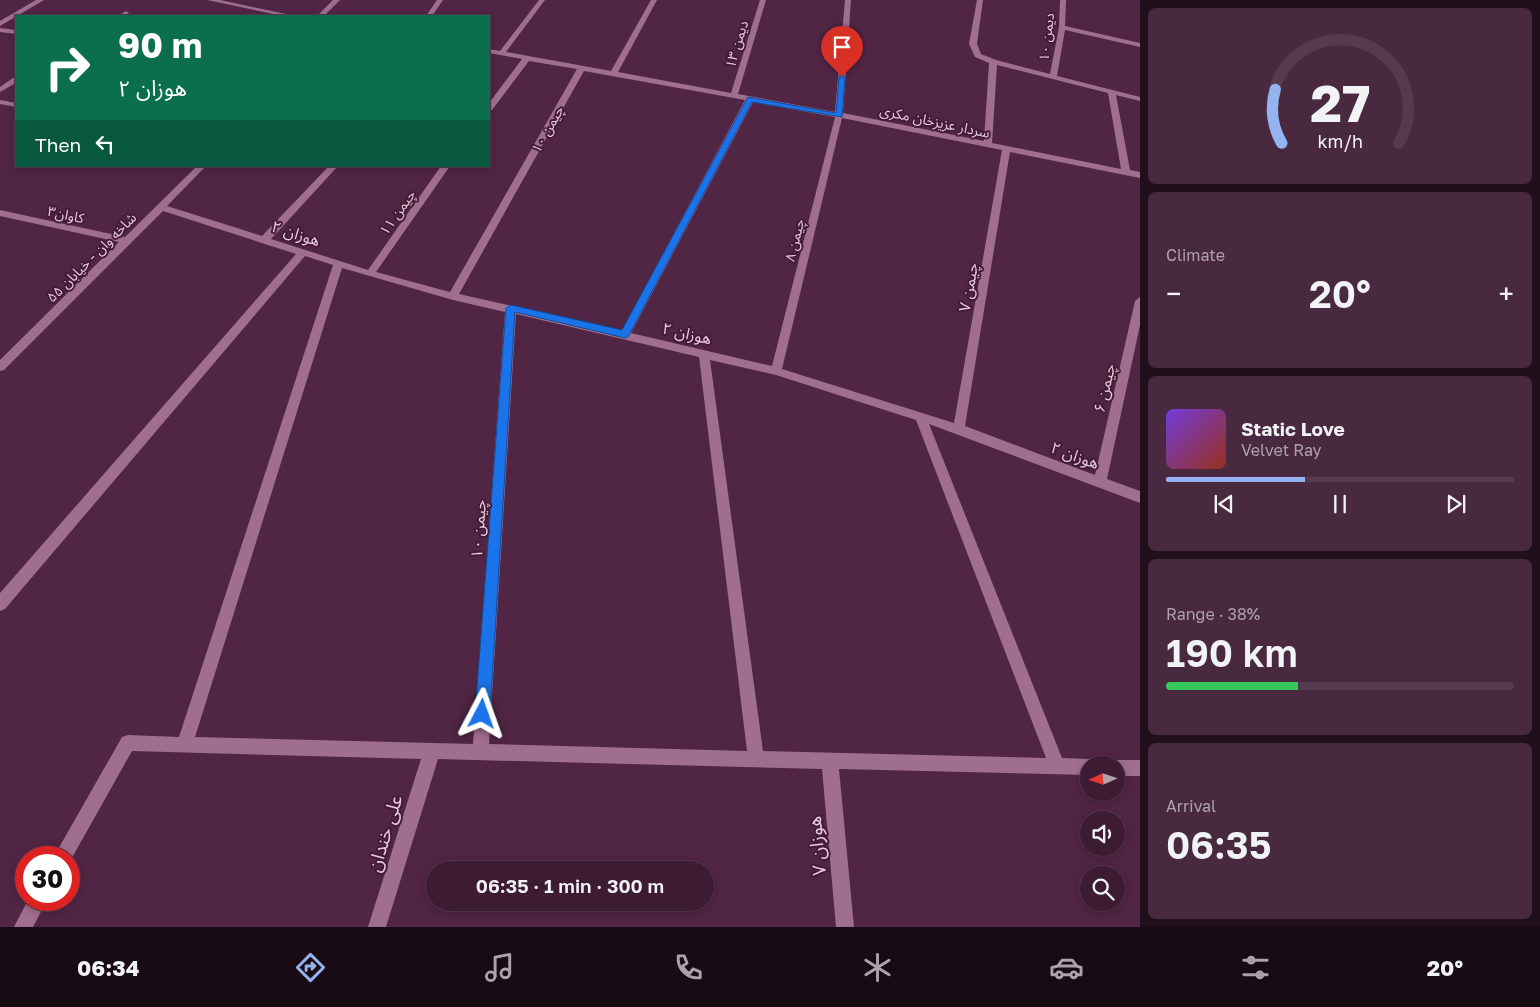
<!DOCTYPE html>
<html lang="en">
<head>
<meta charset="utf-8">
<style>
	body { margin:0; font-family:"Golos Text","Noto Sans Arabic",sans-serif; background:#48293f; color:#f1f3f6; height:100vh; display:flex; flex-direction:column; font-size:19px; white-space:nowrap }
	* { box-sizing:border-box; margin:0 }
	p { font-size:16px; color:#ada1ac }
	.icon { flex:none; width:28px; height:28px; fill:none; stroke:currentColor; stroke-width:2; stroke-linecap:round; stroke-linejoin:round }
	.map { position:relative; flex:1; overflow:hidden }
	.drawer { display:flex; flex-direction:column; gap:8px; padding:8px; background:#220f1c; width:400px }
	.drawer>* { flex:none }
	.top-card { position:absolute; left:15px; top:15px; width:475px; height:152px; border-radius:0px; box-shadow:0 2px 8px #0003,0 0 0 1px #563a4e; background:#0b6e4f; color:#fff; overflow:hidden }
	.needle { width:32px; rotate:267deg }
	.fabs { position:absolute; left:1080px; top:756px; display:grid; gap:10px }
	.fabs a { display:grid; place-items:center; width:45px; height:45px; border-radius:50%; background:#3d1c33; box-shadow:0 2px 8px #0003,0 0 0 1px #563a4e; font-size:25px }
	.speed { position:absolute; left:15px; top:846px; display:flex; gap:10px; font-size:25px; font-weight:700; text-align:center }
	.speed>* { display:grid; place-content:center; width:65px; height:65px; border-radius:50%; background:#3d1c33; box-shadow:0 2px 8px #0003,0 0 0 1px #563a4e; line-height:1 }
	.speed .limit { border:8px solid #d22; background:#fff; color:#111 }
	.pin { position:absolute; display:grid; place-items:center; width:42px; height:42px; color:#fff; margin:-51px -21px; border-radius:50% 50% 50% 0; rotate:-45deg; box-shadow:0 0 5px #0007 }
	.pin .icon { rotate:45deg }
	.me { position:absolute; width:55px; margin:-28px; rotate:4deg; stroke-linejoin:round; filter:drop-shadow(0 0 4px #0008) }
	.turn { display:flex; align-items:center; gap:18px; height:105px; padding:0 20px; font-size:22px }
	.turn .icon { width:65px; height:65px; stroke-width:2.5 }
	.turn b { display:block; font-size:35px; line-height:42px }
	.then { display:flex; align-items:center; height:48px; padding:0 20px; background:#0003; gap:10px; font-size:19px }
	.big { font-size:38px; font-weight:600; line-height:1.1 }
	.drawer .tile { flex:1; display:flex; flex-direction:column; justify-content:center; gap:8px; min-width:0; padding:0 18px; border-radius:8px; background:#48293f }
	.drawer .dial { align-items:center; gap:0 }
	.dial svg { height:130px; overflow:visible; fill:none; stroke:#563a4e; stroke-width:7; stroke-linecap:round; text-anchor:middle }
	.dial text { fill:#f1f3f6; stroke:none }
	.song { display:flex; align-items:center; gap:15px }
	.cover { width:60px; height:60px; border-radius:8px; background:linear-gradient(135deg,hsl(260 70% 55%),hsl(10 70% 35%)) }
	.played { height:5px; border-radius:2px; background:linear-gradient(90deg,#95b2f1 40%,#563a4e 40%) }
	.keys { display:flex; justify-content:space-around; direction:ltr }
	.heat { display:flex; justify-content:space-between; align-items:center; font-size:28px; direction:ltr }
	.charge { height:8px; border-radius:4px; background:linear-gradient(90deg,#34c759 38%,#563a4e 0) }
	.trip { position:absolute; left:426px; top:861px; width:288px; height:50px; border-radius:25px; background:#3d1c33; box-shadow:0 2px 8px #0003,0 0 0 1px #563a4e; font-weight:600; line-height:50px; text-align:center }
	.menu { display:flex; height:80px; justify-content:space-around; align-items:center; background:#180b14; color:#ada1ac }
	.menu .icon { width:35px; height:35px }
	.menu .selected { color:#95b2f1 }
	.menu b { font-size:22px; color:#f1f3f6 }
	main { display:flex; flex:1; min-height:0 }
	.map>svg:first-child { display:block }
	.lines { fill:none; stroke-linecap:round; stroke-linejoin:round }
	.minor { fill:#a06e8f; fill-rule:evenodd }
	.route { fill:#1a73e8; stroke:#114b97 }
	.labels { text-anchor:middle; dominant-baseline:central; stroke-width:4; stroke-linejoin:round; paint-order:stroke }
	.far-street-label { font-size:14px; fill:#e6cadb; stroke:#461b39 }
	.street-label { font-size:16px; fill:#e6cadb; stroke:#461b39 }
	.near-street-label { font-size:19px; fill:#e6cadb; stroke:#461b39 }
</style>
</head>
<body>
<main>
<div class="map">
<svg width="1140" height="927" viewBox="0 0 1140 927">
	<rect width="100%" height="100%" fill="#512544"/>
	<g class="lines">
		<g class="minor">
			<polygon points="36,0 44,0 0,26 0,21"/>
			<polygon points="207,0 220,0 295,16 283,16"/>
			<polygon points="333,0 340,0 324,16 317,16"/>
			<polygon points="437,0 443,0 432,16 426,16"/>
			<path d="M539,0H545L506,52L611,71L651,0H657L618,72L731,93L760,0H766L738,94L835,112L845,0H851L843,113L984,141L989,63L975,57L969,44L977,0H983L977,44L981,54L996,60L1050,74L1059,27L1060,0H1066L1065,26L1140,43V47L1065,30L1057,76L1140,97V101L1116,95L1130,170L1140,172V178L1010,152L965,426L1095,475L1135,301L1140,297V325L1107,479L1140,491V503L929,424L1062,758L1089,759L1095,761L1096,765H1089V775L839,769L854,927H836L822,769L438,759L386,927H368L421,759L132,751L69,863V858H53L122,737L128,735L179,737L333,265L305,256L5,609L0,611V593L296,254L163,211L4,370L0,371V360L119,242L0,216V210L125,237L197,166H206L167,206L262,236L329,166H338L271,239L368,270L441,166H450L376,272L450,292L577,69L529,61L492,110H489V103L522,59L489,53V49L500,51ZM997,65L1108,93L1121,169L992,143ZM584,71L745,100L622,331L459,294ZM753,102L835,117L772,366L631,333ZM842,118L1002,150L954,423L782,369ZM342,268L453,300L505,312L473,744L195,737ZM516,314L699,357L747,751L489,744ZM710,360L776,375L916,420L1046,758L763,751Z"/>
			<polygon points="126,11 129,13 125,16 118,16"/>
			<polygon points="0,28 16,30 16,34 0,32"/>
			<polygon points="13,78 16,78 16,83 0,92 0,87"/>
			<polygon points="0,100 16,103 16,107 0,104"/>
			<polygon points="1116,760 1140,760 1140,776 1116,776 1116,765 1109,765 1110,762"/>
			<polygon points="28,900 47,900 33,927 14,927"/>
		</g>
	</g>
	<polygon class="route" points="842,75 845,77 842,117 752,102 628,337 625,338 515,312 490,714 487,719 482,721 477,719 475,714 506,308 511,305 622,330 748,97 836,113 839,77"/>
	<g class="labels">
		<g class="far-street-label">
			<text transform="translate(1046 37) rotate(-83)">دیمن ۱۰</text>
			<text transform="translate(736 44) rotate(-73)">دیمن ۱۳</text>
			<text transform="translate(935 121) rotate(12)">سردار عزیزخان مکری</text>
			<text transform="translate(547 129) rotate(-61)">چیمن ۱۰</text>
			<text transform="translate(397 212) rotate(-55)">چیمن ۱۱</text>
			<text transform="translate(66 214) rotate(12)">کاوان۳</text>
			<text transform="translate(794 240) rotate(-76)">چیمن ۸</text>
			<text transform="translate(91 257) rotate(-45)">شاخه وان - خیابان ۵۵</text>
		</g>
		<g class="street-label">
			<text transform="translate(296 233) rotate(18)">هوزان ۲</text>
			<text transform="translate(968 287) rotate(-80)">چیمن ۷</text>
			<text transform="translate(687 333) rotate(13)">هوزان ۲</text>
			<text transform="translate(1104 388) rotate(-77)">چیمن ۶</text>
			<text transform="translate(1075 455) rotate(20)">هوزان ۲</text>
			<text transform="translate(478 529) rotate(-86)">چیمن ۱۰</text>
		</g>
		<g class="near-street-label">
			<text transform="translate(384 833) rotate(-73)">علی خندان</text>
			<text transform="translate(816 846) rotate(-95)">هوزان ۷</text>
		</g>
	</g>
</svg>
<div class="fabs">
<a><svg class="needle" viewBox="-14 -14 28 28"><path d="M0-13l5 13h-10z" fill="#e53935"/><path d="M0 13l5-13h-10z" fill="#ada1ac"/></svg></a>
<a><svg class="icon" aria-label="sound" viewBox="0 0 24 24"><path d="M4 9h4l5-4v14l-5-4H4zM17 9q2 3 0 6"/></svg></a>
<a><svg class="icon" aria-label="search" viewBox="0 0 24 24"><circle cx="10" cy="10" r="6"/><path d="M15 15l6 6"/></svg></a>
</div>
<div class="speed"><div class="limit">30</div></div>
<div class="pin" style="left:842px;top:77px;background:#d93025"><svg class="icon" aria-label="arrive" viewBox="0 0 24 24"><path d="M6 21V4h12l-3 4 3 4H6"/></svg></div>
<svg class="me" style="left:482px;top:714px" viewBox="-20 -20 40 40"><path d="M0-17L14 15 0 8-14 15z" fill="#1a73e8" stroke="#fff" stroke-width="4"/></svg>
<div class="trip">06:35 · 1 min · 300 m</div>
<div class="top-card">
<div class="turn"><svg class="icon" aria-label="right" viewBox="0 0 24 24"><path d="M7 20v-9h11M14 6l5 5-5 5"/></svg><div><b>90 m</b>هوزان ۲</div></div>
<div class="then">Then<svg class="icon" aria-label="left" viewBox="0 0 24 24"><path d="M17 20v-9H6M10 6l-5 5 5 5"/></svg></div>
</div>
</div>
<section class="drawer">
<div class="tile dial"><svg viewBox="0 0 100 80">
<path d="M14 69A42 42 0 1 1 86 69"/>
<path d="M14 69A42 42 0 0 1 10 36" stroke="#95b2f1"/>
<text x="50" y="56" font-size="32" font-weight="700">27</text>
<text x="50" y="72" font-size="11">km/h</text>
</svg></div>
<div class="tile"><p>Climate</p>
<div class="heat"><a>−</a><b class="big">20°</b><a>+</a></div>
</div>
<div class="tile">
<div class="song"><i class="cover"></i><div><b>Static Love</b><p>Velvet Ray</p></div></div>
<div class="played"></div>
<div class="keys"><svg class="icon" aria-label="previous" viewBox="0 0 24 24"><path d="M18 5L8 12l10 7zM5 5v14"/></svg><svg class="icon" aria-label="pause" viewBox="0 0 24 24"><path d="M8 5v14M16 5v14"/></svg><svg class="icon" aria-label="next" viewBox="0 0 24 24"><path d="M6 5l10 7-10 7zM19 5v14"/></svg></div>
</div>
<div class="tile"><p>Range · 38%</p><b class="big">190 km</b><div class="charge"></div></div>
<div class="tile"><p>Arrival</p><b class="big">06:35</b></div>
</section>
</main>
<nav class="menu">
<b>06:34</b>
<svg class="icon selected" aria-label="directions" viewBox="0 0 24 24"><path d="M12 3l9 9-9 9-9-9zM9 14v-3h6M13 9l2 2-2 2"/></svg>
<svg class="icon" aria-label="music" viewBox="0 0 24 24"><path d="M9 18V5l10-2v13"/><circle cx="6" cy="18" r="3"/><circle cx="16" cy="16" r="3"/></svg>
<svg class="icon" aria-label="phone" viewBox="0 0 24 24"><path d="M5 4h4l2 5-3 2q2 4 5 5l2-3 5 2v4C11 20 4 13 5 4z"/></svg>
<svg class="icon" aria-label="climate" viewBox="0 0 24 24"><path d="M12 3v18M4 7l16 10M4 17L20 7"/></svg>
<svg class="icon" aria-label="car" viewBox="0 0 24 24"><path d="M5 17H2v-5l4-1 3-4h7l3 4 3 1v5h-3M9 17h6M6 11h13"/><circle cx="7" cy="17" r="2"/><circle cx="17" cy="17" r="2"/></svg>
<svg class="icon" aria-label="filters" viewBox="0 0 24 24"><path d="M4 7h16M4 17h16"/><circle cx="9" cy="7" r="2"/><circle cx="15" cy="17" r="2"/></svg>
<b>20°</b>
</nav>
</body>
</html>
